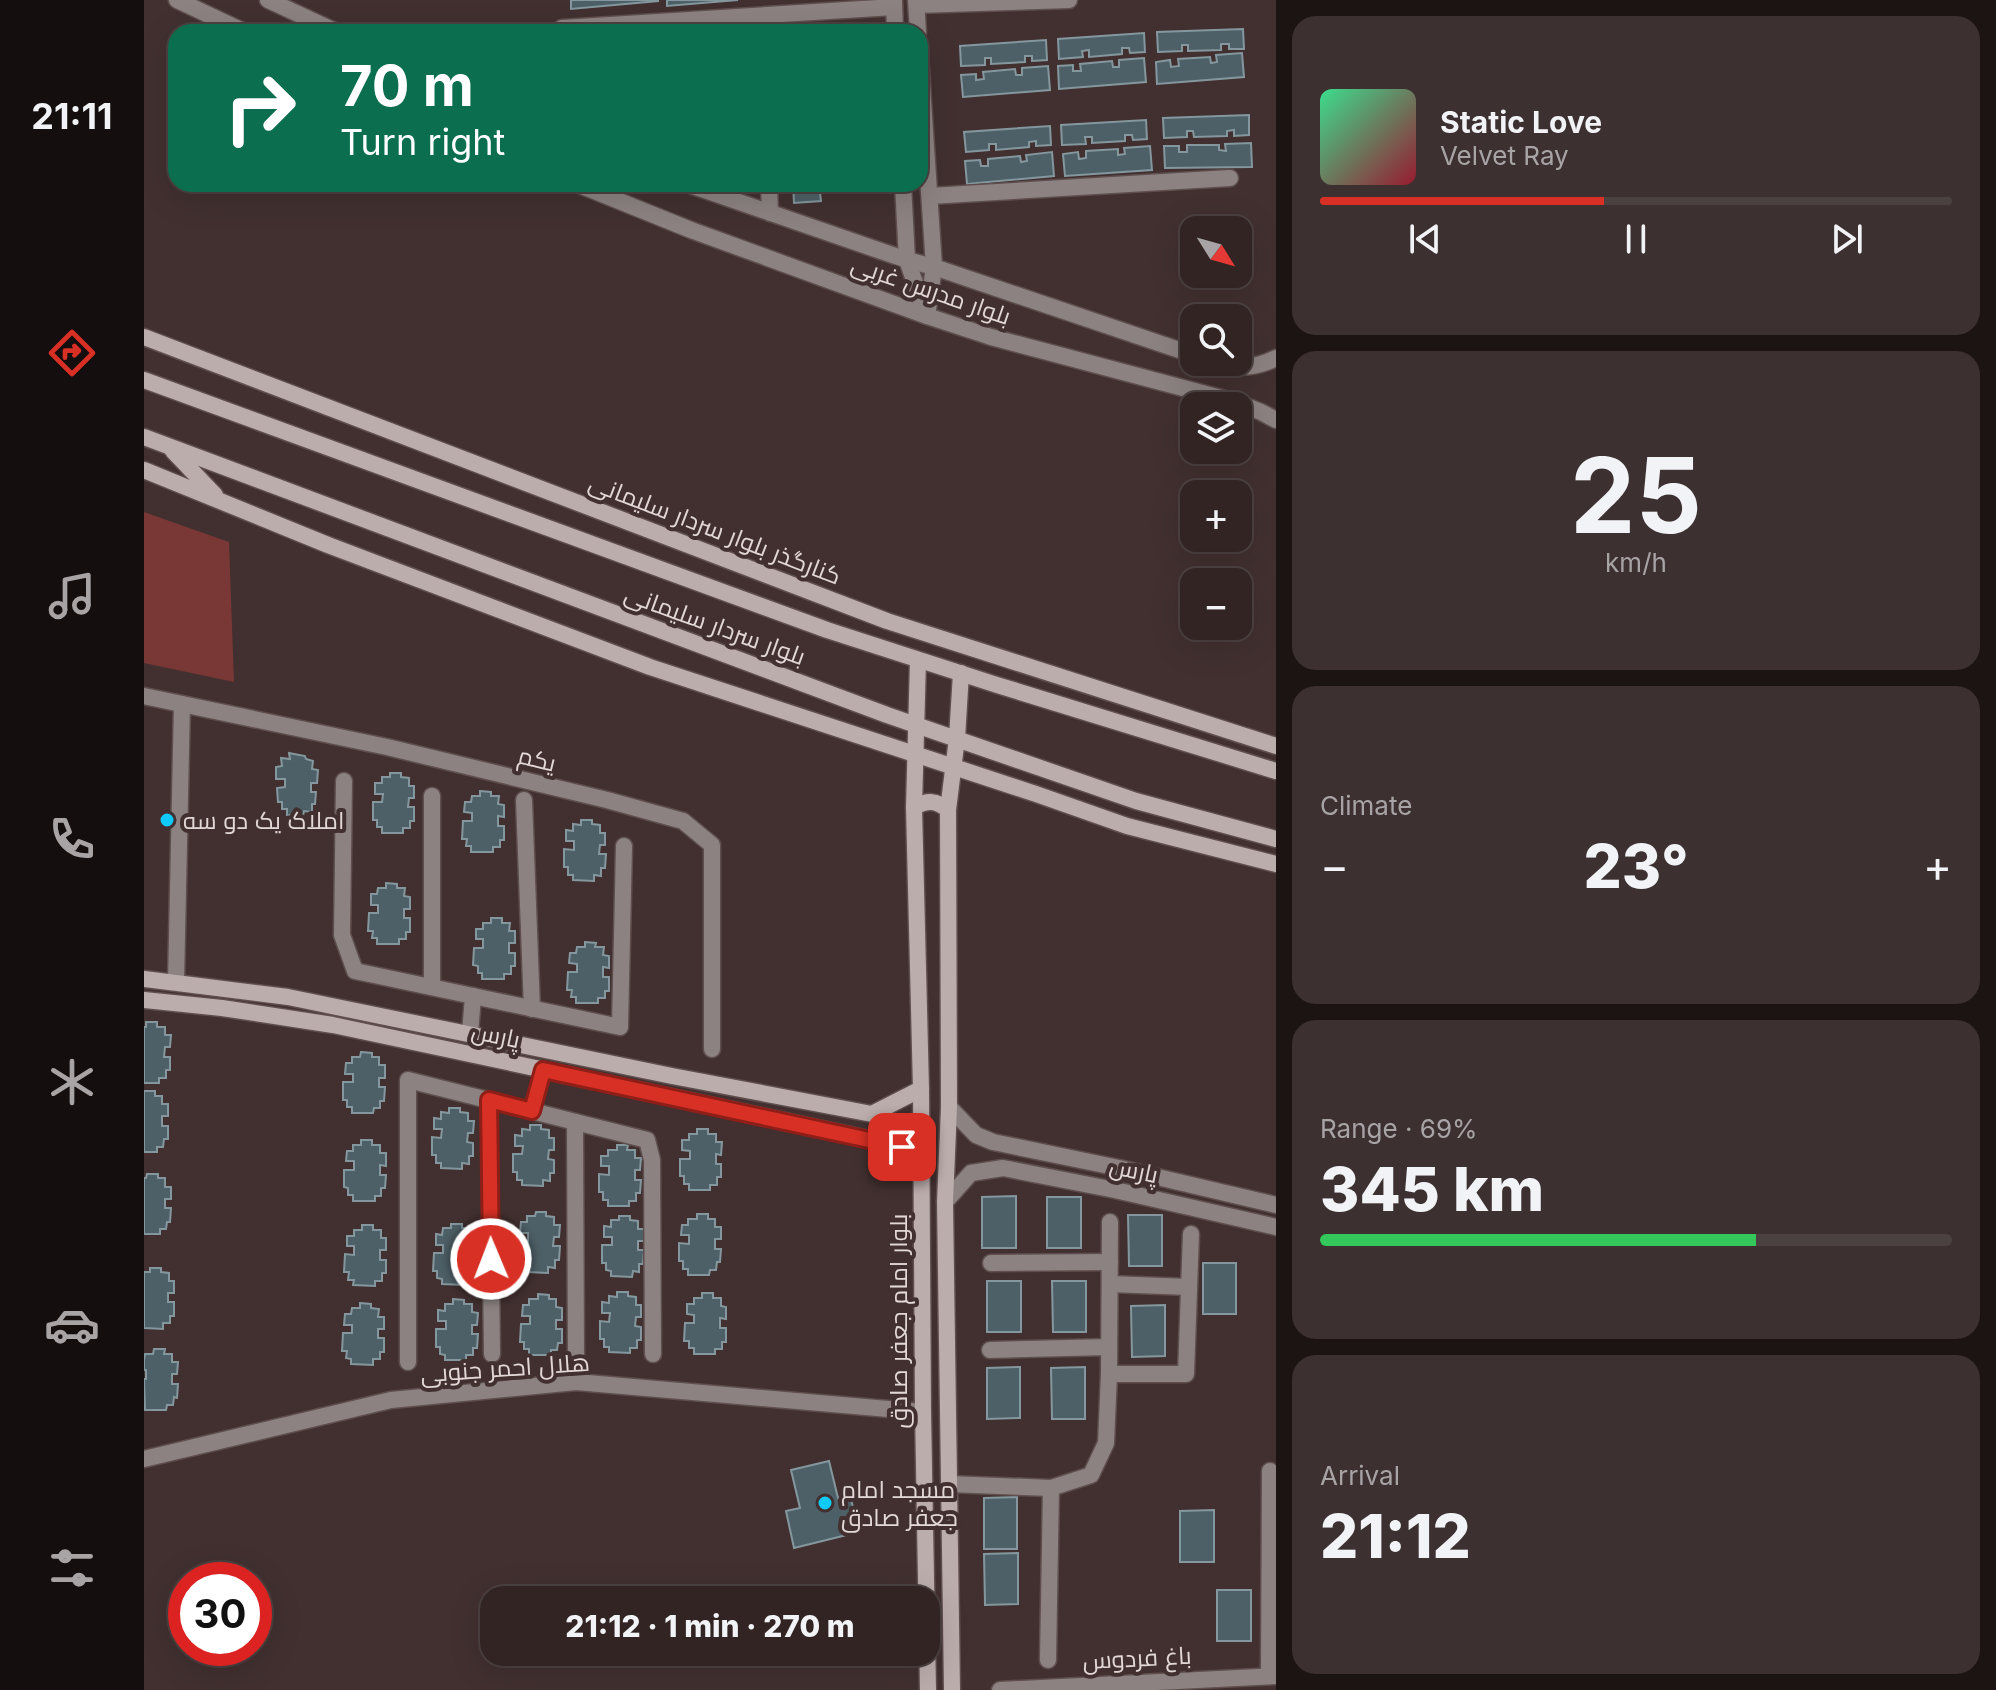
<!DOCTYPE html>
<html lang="en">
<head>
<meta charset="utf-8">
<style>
	body { margin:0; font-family:Inter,Cairo,sans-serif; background:#3d3030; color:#f1f3f6; height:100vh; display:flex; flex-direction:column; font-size:30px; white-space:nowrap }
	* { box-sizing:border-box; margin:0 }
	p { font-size:26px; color:#a8a4a6 }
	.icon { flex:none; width:44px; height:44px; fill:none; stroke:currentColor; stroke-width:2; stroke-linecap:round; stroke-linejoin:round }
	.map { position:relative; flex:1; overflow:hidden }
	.details { display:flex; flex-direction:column; gap:16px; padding:16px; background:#1b1413; width:720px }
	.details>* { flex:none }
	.guide { position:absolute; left:24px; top:24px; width:760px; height:168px; border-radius:24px; box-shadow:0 8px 32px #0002,0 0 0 2px #4c4141; background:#0b6e4f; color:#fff; overflow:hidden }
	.needle { width:52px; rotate:127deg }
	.controls { position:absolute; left:1036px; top:216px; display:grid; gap:16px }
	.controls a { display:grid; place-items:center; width:72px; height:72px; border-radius:16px; background:#312423; box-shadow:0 8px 32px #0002,0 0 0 2px #4c4141; font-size:40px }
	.speed { position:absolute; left:24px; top:1562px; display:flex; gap:16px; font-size:40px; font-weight:700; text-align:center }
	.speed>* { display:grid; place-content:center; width:104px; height:104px; border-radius:50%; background:#312423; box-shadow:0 8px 32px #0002,0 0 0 2px #4c4141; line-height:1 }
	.speed .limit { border:12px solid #d22; background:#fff; color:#111 }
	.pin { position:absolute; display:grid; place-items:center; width:68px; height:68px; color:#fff; margin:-34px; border-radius:16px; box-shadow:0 4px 12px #0006 }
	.me { position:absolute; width:88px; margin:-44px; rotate:359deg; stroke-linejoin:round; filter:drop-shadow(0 0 6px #0008) }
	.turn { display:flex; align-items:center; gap:28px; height:168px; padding:0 40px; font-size:36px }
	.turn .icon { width:104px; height:104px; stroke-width:2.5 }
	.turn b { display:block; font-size:56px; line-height:68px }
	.big { font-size:60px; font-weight:800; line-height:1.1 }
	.details .tile { flex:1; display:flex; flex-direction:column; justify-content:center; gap:12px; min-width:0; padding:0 28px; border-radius:24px; background:#3d3030 }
	.details .dial { align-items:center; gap:0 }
	.dial b { font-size:104px; line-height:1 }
	.song { display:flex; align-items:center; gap:24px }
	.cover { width:96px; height:96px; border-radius:12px; background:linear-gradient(135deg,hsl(150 70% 55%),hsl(350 70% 35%)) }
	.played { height:8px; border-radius:4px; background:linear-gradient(90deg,#d93025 45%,#4c4141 45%) }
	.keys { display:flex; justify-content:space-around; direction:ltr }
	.heat { display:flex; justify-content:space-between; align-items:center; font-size:44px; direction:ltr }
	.charge { height:12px; border-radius:6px; background:linear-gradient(90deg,#34c759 69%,#4c4141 0) }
	.trip { position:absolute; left:336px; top:1586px; width:460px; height:80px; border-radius:24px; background:#312423; box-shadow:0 8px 32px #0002,0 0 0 2px #4c4141; font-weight:800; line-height:80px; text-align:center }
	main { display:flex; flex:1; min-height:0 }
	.menu { display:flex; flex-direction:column; width:144px; justify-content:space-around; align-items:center; background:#140e0e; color:#a8a4a6 }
	.menu .icon { width:56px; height:56px }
	.menu .selected { color:#d93025 }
	.menu b { font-size:36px; color:#f1f3f6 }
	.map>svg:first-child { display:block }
	.green { fill:#793736 }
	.building { fill:#4e6067; stroke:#84979e; stroke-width:2 }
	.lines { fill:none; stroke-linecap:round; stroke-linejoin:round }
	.street-casing { stroke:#5e4e4d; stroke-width:19 }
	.secondary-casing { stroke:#5e4e4d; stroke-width:19 }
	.street { stroke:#8b8281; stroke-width:16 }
	.secondary { stroke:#bbadac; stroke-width:16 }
	.route-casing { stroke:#8d1f18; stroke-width:20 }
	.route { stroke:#d93025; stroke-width:14 }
	.poi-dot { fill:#0fcafa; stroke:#41302f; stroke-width:3 }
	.labels { text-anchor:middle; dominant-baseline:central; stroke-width:8; stroke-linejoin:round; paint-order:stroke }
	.street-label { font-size:24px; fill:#e3d8d7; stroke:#41302f }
	.poi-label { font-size:24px; fill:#e3d8d7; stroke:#41302f; text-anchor:start }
</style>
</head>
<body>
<main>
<nav class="menu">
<b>21:11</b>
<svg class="icon selected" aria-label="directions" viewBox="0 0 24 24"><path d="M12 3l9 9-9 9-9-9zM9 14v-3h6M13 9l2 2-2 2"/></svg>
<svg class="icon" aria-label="music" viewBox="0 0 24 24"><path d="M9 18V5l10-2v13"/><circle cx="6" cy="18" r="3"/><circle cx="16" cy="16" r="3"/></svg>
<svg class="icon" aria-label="phone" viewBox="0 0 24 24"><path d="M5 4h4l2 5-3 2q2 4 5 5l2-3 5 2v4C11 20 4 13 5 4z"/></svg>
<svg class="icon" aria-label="climate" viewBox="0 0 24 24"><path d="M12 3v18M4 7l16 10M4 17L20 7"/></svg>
<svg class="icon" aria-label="car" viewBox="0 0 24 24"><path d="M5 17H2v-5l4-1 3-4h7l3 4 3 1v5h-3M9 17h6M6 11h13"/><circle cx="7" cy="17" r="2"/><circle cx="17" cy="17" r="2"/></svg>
<svg class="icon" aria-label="filters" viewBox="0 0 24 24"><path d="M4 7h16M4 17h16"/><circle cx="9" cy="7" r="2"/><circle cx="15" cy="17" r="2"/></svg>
</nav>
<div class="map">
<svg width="1132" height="1690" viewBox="0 0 1132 1690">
	<rect width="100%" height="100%" fill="#41302f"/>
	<polygon class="green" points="0,512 85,542 90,682 0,663"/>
	<g class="building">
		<polygon points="427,0 514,0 514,1 427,9"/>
		<polygon points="523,0 594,0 523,6"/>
		<polygon points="1099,29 1100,49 1085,49 1085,44 1077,44 1077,50 1044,51 1044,45 1038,45 1038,51 1014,52 1013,32"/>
		<polygon points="1000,33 1001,52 986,53 985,48 978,48 978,54 945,57 945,50 938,51 939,57 915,59 914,39"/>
		<polygon points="902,40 903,60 888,61 888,56 881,56 881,62 847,64 847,58 841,58 841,65 817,66 816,46"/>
		<polygon points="1098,53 1100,77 1013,84 1012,62 1026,60 1027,67 1035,66 1034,59 1066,57 1067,63 1073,62 1072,55"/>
		<polygon points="1000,58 1002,82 915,89 914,66 929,65 929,71 937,71 936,64 968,61 969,67 975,67 975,60"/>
		<polygon points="904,66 906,90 819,97 817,75 832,74 832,80 840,79 839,72 871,69 872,75 878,75 878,68"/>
		<polygon points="1105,115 1105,135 1090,136 1090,130 1083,131 1083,136 1050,137 1049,131 1043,131 1043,137 1020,138 1019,118"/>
		<polygon points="1002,120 1003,139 989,140 988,135 981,135 981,141 948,143 948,137 941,137 942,144 918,145 917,125"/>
		<polygon points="906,126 907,145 892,146 892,141 885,142 885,147 852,150 852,144 845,144 845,150 822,152 820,132"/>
		<polygon points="1107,143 1108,167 1021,168 1020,146 1035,146 1035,152 1043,152 1043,145 1075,145 1075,150 1082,151 1081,144"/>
		<polygon points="1006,146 1008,170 921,176 919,154 934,152 935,159 942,158 942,151 974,149 974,155 981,154 980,148"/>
		<polygon points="908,152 910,176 823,184 821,161 836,160 837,166 844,166 844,159 876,156 877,162 883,161 882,155"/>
		<polygon points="649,184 675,184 677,201 650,203"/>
		<polygon points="145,753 161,756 162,759 169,761 168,769 174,770 173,783 167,783 167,792 172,792 171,804 168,804 168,812 160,811 159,816 143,815 143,809 138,809 138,802 134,802 133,788 141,787 141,779 132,779 132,767 138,766 137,758 146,759"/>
		<polygon points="246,773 257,773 257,777 265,778 265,786 270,786 270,798 265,798 264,807 270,807 270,821 266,821 266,828 259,828 259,833 238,833 238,827 233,827 233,820 229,820 229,802 238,802 239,794 231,794 231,783 238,783 238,777 246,777"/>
		<polygon points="336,791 347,792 347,796 355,796 354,804 360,805 360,817 354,816 354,826 360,826 360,840 356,840 356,847 349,847 349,852 327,852 327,846 322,846 323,839 318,839 319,821 328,821 328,813 320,812 321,802 327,802 328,796 336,796"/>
		<polygon points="437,820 448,820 448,824 456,825 456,833 461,833 461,845 456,845 455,854 462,854 461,868 457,868 457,876 450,875 450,881 429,880 429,875 424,875 424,867 420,867 420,849 430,850 430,841 422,841 422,830 429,831 429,824 437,825"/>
		<polygon points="242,883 253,884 253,888 261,888 260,896 266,897 266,909 260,909 260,918 266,918 266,932 262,932 262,939 255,939 255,944 233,944 233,938 228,938 229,931 224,931 225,913 234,913 234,905 227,905 227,894 233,894 234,888 242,888"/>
		<polygon points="347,918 358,918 358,923 366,923 365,931 371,931 371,943 365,943 365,953 371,953 371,966 367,966 367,974 360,974 360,979 338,979 338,973 334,973 334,966 329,965 330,948 339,948 339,939 332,939 332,929 339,929 339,923 347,923"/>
		<polygon points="441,942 452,943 451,947 460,947 459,955 465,956 465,968 459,967 459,977 465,977 465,991 461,991 461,998 454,998 454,1003 432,1003 432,997 427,997 428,990 423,990 424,972 433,972 433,964 425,963 426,953 432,953 433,947 441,947"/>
		<polygon points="2,1022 13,1022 13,1027 21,1027 21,1035 27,1035 26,1047 21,1047 20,1057 26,1057 26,1070 22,1070 22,1078 15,1078 15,1083 0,1083 0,1027 2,1027"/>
		<polygon points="217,1052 228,1053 228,1057 235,1057 235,1065 241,1065 241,1078 235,1078 235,1087 241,1087 240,1101 236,1101 236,1108 230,1108 229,1113 208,1113 208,1107 203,1107 203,1100 199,1100 199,1082 209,1082 209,1074 201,1074 202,1063 208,1063 208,1057 216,1057"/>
		<polygon points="0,1091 11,1091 11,1096 18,1096 18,1104 24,1104 24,1116 18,1116 18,1126 24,1126 24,1139 20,1139 19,1147 13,1147 13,1152 0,1152"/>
		<polygon points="305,1108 316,1108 316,1112 324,1113 324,1121 330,1121 329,1133 324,1133 323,1142 329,1143 329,1156 325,1156 325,1164 318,1163 318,1169 297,1168 297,1163 292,1163 292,1155 288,1155 288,1137 297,1138 298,1129 290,1129 290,1118 297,1119 297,1112 305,1113"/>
		<polygon points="386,1125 397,1125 397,1129 405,1130 405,1138 410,1138 410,1150 405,1150 404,1159 410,1160 410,1173 406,1173 406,1181 399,1180 399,1186 378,1185 378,1180 373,1180 373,1172 369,1172 369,1154 378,1154 379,1146 371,1146 371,1135 378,1136 378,1129 386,1130"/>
		<polygon points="553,1129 564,1129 564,1134 572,1134 572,1142 578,1142 577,1155 572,1154 572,1164 577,1164 577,1177 573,1177 573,1185 566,1185 566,1190 545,1190 545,1184 540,1184 540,1176 536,1176 536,1159 546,1159 546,1151 538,1150 538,1140 545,1140 545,1134 553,1134"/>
		<polygon points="217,1140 228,1140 228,1145 236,1145 236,1153 242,1153 242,1166 236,1165 236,1175 242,1175 241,1188 237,1188 237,1196 231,1196 231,1201 209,1201 209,1195 204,1195 204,1188 200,1187 200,1170 210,1170 210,1161 202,1161 203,1151 209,1151 209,1145 217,1145"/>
		<polygon points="473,1145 484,1145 483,1150 491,1150 491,1158 497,1158 496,1170 491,1170 491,1180 497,1180 496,1193 492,1193 492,1201 485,1201 485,1206 464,1206 464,1200 459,1200 459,1192 455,1192 455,1174 465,1175 465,1166 457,1166 457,1156 464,1156 464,1150 473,1150"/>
		<polygon points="3,1174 14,1174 14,1178 21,1178 21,1187 27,1187 27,1199 21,1199 21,1208 27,1208 26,1222 23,1222 22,1229 16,1229 16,1234 0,1234 0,1178 2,1178"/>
		<polygon points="872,1196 872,1248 838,1248 838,1197"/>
		<rect x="903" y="1197" width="34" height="51"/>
		<polygon points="392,1212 402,1212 402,1216 410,1217 410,1225 416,1225 415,1237 410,1237 409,1246 416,1246 415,1260 411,1260 411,1268 404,1267 404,1273 383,1272 383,1267 378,1266 378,1259 374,1259 374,1241 384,1241 384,1233 376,1233 377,1222 383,1222 383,1216 391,1216"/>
		<polygon points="553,1214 564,1214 564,1219 571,1219 571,1227 577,1227 577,1239 571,1239 571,1249 577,1249 576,1262 573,1262 572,1270 566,1270 565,1275 544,1275 544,1269 539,1269 539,1261 535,1261 535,1243 545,1244 545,1235 537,1235 538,1225 544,1225 544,1219 553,1219"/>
		<polygon points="984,1215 1018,1215 1018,1266 985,1266"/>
		<polygon points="475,1216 486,1216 486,1220 494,1221 494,1229 500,1229 500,1241 494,1241 494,1250 500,1250 499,1264 495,1264 495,1272 489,1271 488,1277 467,1276 467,1271 462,1270 462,1263 458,1263 458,1245 468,1245 468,1237 460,1237 460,1226 467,1227 467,1220 475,1220"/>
		<polygon points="307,1224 318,1224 318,1228 325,1228 325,1237 331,1237 331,1249 325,1249 325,1258 331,1258 331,1272 327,1272 326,1279 320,1279 320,1285 298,1284 298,1279 293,1278 293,1271 289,1271 290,1253 299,1253 299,1245 292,1245 292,1234 298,1235 299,1228 307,1228"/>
		<polygon points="218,1225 229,1225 229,1230 237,1230 237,1238 242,1238 242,1250 236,1250 236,1260 242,1260 242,1273 238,1273 238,1281 231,1281 231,1286 209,1285 210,1280 204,1280 205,1272 200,1272 201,1254 210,1255 210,1246 203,1246 203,1236 210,1236 210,1230 218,1230"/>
		<rect x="1059" y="1263" width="33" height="51"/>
		<polygon points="6,1268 17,1268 17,1272 25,1273 25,1281 30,1281 30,1293 24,1293 24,1302 30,1302 30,1316 26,1316 26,1323 19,1323 19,1329 0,1328 0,1272 6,1272"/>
		<rect x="843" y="1281" width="34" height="51"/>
		<polygon points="908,1281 942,1281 942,1332 909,1332"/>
		<polygon points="473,1292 484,1292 484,1296 492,1297 492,1305 497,1305 497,1317 492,1317 491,1326 497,1327 497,1340 493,1340 493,1348 486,1348 486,1353 465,1352 465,1347 460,1347 460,1339 456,1339 456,1321 465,1322 466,1313 458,1313 458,1302 465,1303 465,1296 473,1297"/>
		<polygon points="558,1293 569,1293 569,1298 577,1298 577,1306 582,1307 582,1319 576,1318 576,1328 582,1328 582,1342 578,1342 578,1349 571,1349 571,1354 550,1354 550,1348 545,1348 545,1341 540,1341 541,1323 550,1323 550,1315 543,1314 543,1304 550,1304 550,1298 558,1298"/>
		<polygon points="394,1294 405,1295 405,1299 412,1299 412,1307 418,1308 418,1320 412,1320 412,1329 418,1329 418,1343 414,1343 413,1350 407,1350 407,1355 385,1355 385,1349 380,1349 380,1342 376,1342 377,1324 386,1324 386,1316 378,1316 379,1305 385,1305 385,1299 394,1299"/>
		<polygon points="309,1299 320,1300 320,1304 328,1304 328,1312 334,1313 333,1325 328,1325 328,1334 334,1334 333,1348 329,1348 329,1355 322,1355 322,1360 301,1360 301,1355 296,1354 296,1347 292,1347 292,1329 302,1329 302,1321 294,1321 294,1310 301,1311 301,1304 309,1304"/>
		<polygon points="216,1303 227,1304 227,1308 235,1309 234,1317 240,1317 240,1329 234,1329 234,1338 240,1338 240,1352 236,1352 236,1359 229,1359 229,1365 207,1364 207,1359 202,1358 203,1351 198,1351 199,1333 208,1333 208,1325 200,1325 201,1314 207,1314 208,1308 216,1308"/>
		<polygon points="1021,1305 1021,1356 988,1357 987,1306"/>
		<polygon points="10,1349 21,1349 20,1354 28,1354 28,1362 34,1362 33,1374 28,1374 28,1384 34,1384 33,1398 30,1397 29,1405 23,1405 22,1410 1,1410 0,1379 2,1379 2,1370 0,1370 0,1360 1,1354 9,1354"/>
		<polygon points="876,1367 876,1418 843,1419 843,1368"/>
		<polygon points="941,1367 941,1419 908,1419 907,1368"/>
		<polygon points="685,1461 694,1498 706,1495 715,1532 650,1548 642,1511 656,1508 647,1470"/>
		<polygon points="873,1497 873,1549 840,1549 840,1498"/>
		<polygon points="1070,1510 1070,1562 1036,1562 1036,1511"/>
		<polygon points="874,1553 874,1604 841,1605 840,1554"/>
		<rect x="1073" y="1590" width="34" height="51"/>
	</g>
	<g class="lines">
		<defs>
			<g id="street">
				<polyline points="33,0 101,32"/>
				<polyline points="124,0 193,32"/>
				<polyline points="750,0 751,32"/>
				<polyline points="772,0 774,32"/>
				<polyline points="773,5 925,0"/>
				<polyline points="418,28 750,7"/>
				<polyline points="776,55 790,267 783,316"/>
				<polyline points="433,184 547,230 783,316 847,337 1092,402 1117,412 1132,420"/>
				<polyline points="543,184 763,260 790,267 1050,355"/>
				<polyline points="625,184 626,213"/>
				<polyline points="759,184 763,260 782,314"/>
				<polyline points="786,196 1086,178"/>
				<path d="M1070,362C1091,369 1113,368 1132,358"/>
				<polyline points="0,696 243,747 463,800 539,821 568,845 568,1049"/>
				<polyline points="200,781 198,935 211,971 329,996 326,1034"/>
				<polyline points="380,800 388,1009"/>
				<polyline points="32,982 38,704"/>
				<polyline points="288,987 288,796"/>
				<polyline points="329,996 476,1027 480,846"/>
				<polyline points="399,1070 388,1111 503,1140 508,1160 509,1354"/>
				<polyline points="345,1100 348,1354"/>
				<polyline points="805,1107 832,1135 849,1142 975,1168 1132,1205"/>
				<polyline points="431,1122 432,1357"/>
				<polyline points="801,1202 827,1173 859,1168 971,1190 1132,1227"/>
				<polyline points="847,1263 966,1262"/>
				<polyline points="966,1284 1045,1287"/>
				<polyline points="846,1350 965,1347"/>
				<polyline points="264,1362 264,1080 388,1111"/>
				<polyline points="965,1374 1042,1374 1047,1234"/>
				<polyline points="0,1459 247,1400 432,1382 779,1412"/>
				<polyline points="805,1484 907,1488 947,1475 962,1443 965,1374 966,1222"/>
				<polyline points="904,1660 907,1488"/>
				<polyline points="1125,1676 1126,1471"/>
				<polyline points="856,1690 1132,1676"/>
			</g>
			<g id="secondary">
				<polyline points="0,337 743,621 1132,746"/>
				<polyline points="0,380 683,630 853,685 1132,771"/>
				<polyline points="0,437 743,715 992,801 1132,839"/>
				<polyline points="29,451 71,495"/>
				<polyline points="0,470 184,545 506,667 892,794 983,826 1132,864"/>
				<polyline points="774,660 770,807 777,1089 779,1412 784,1690"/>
				<path d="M770,807C784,800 792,800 804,810"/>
				<polyline points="0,979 144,997 528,1076 728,1114 777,1089"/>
				<polyline points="0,1000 78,1008 189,1025 725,1139 758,1147 777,1169"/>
				<polyline points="808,1690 801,1202 805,1107 804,810 813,738 817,673"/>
			</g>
		</defs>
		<use href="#street" class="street-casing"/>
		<use href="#secondary" class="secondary-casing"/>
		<use href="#street" class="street"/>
		<use href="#secondary" class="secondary"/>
	</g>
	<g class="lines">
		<defs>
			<polyline id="route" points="347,1259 345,1100 388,1111 399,1070 758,1147"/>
		</defs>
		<use href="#route" class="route-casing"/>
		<use href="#route" class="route"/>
	</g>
	<g class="poi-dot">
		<circle cx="23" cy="820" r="8"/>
		<circle cx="681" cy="1503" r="8"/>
	</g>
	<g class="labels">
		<g class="street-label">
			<text transform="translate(787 290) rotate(19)">بلوار مدرس غربی</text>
			<text transform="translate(571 529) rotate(21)">کنارگذر بلوار سردار سلیمانی</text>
			<text transform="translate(571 625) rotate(20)">بلوار سردار سلیمانی</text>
			<text transform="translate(393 759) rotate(14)">یکم</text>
			<text transform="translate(352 1035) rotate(12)">پارس</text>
			<text transform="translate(990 1170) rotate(12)">پارس</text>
			<text transform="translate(754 1321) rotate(-90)">بلوار امام جعفر صادق</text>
			<text transform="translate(361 1368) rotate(-4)">هلال احمر جنوبی</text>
			<text transform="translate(993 1658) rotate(-3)">باغ فردوس</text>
		</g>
		<g class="poi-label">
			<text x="39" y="820">املاک یک دو سه</text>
			<text x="697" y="1489">مسجد امام<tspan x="697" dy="28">جعفر صادق</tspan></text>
		</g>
	</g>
</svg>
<div class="controls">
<a><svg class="needle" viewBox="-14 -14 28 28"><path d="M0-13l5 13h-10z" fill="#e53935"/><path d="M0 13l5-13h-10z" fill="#a8a4a6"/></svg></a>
<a><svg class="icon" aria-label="search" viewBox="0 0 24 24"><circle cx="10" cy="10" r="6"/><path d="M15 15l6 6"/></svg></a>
<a><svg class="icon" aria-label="layers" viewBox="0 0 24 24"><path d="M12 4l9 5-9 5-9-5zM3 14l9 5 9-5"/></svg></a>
<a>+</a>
<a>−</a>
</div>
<div class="speed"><div class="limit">30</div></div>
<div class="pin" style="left:758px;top:1147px;background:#d93025"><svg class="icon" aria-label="arrive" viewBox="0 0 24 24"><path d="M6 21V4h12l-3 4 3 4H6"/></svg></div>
<svg class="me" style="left:347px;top:1259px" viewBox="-20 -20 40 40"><circle r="17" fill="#d93025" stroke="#fff" stroke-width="3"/><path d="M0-11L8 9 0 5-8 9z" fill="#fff"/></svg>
<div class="trip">21:12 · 1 min · 270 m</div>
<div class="guide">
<div class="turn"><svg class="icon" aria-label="right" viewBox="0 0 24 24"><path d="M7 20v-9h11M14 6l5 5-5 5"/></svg><div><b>70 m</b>Turn right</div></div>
</div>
</div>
<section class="details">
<div class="tile">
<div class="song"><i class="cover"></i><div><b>Static Love</b><p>Velvet Ray</p></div></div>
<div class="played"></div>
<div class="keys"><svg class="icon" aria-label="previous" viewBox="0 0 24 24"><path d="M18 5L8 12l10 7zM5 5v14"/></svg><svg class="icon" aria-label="pause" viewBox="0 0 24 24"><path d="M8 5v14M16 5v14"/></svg><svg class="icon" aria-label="next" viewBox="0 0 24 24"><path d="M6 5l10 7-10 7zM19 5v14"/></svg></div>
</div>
<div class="tile dial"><b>25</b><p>km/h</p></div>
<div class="tile"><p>Climate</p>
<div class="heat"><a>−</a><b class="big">23°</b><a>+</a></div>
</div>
<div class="tile"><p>Range · 69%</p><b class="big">345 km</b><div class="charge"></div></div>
<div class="tile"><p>Arrival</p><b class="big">21:12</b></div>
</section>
</main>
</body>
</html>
